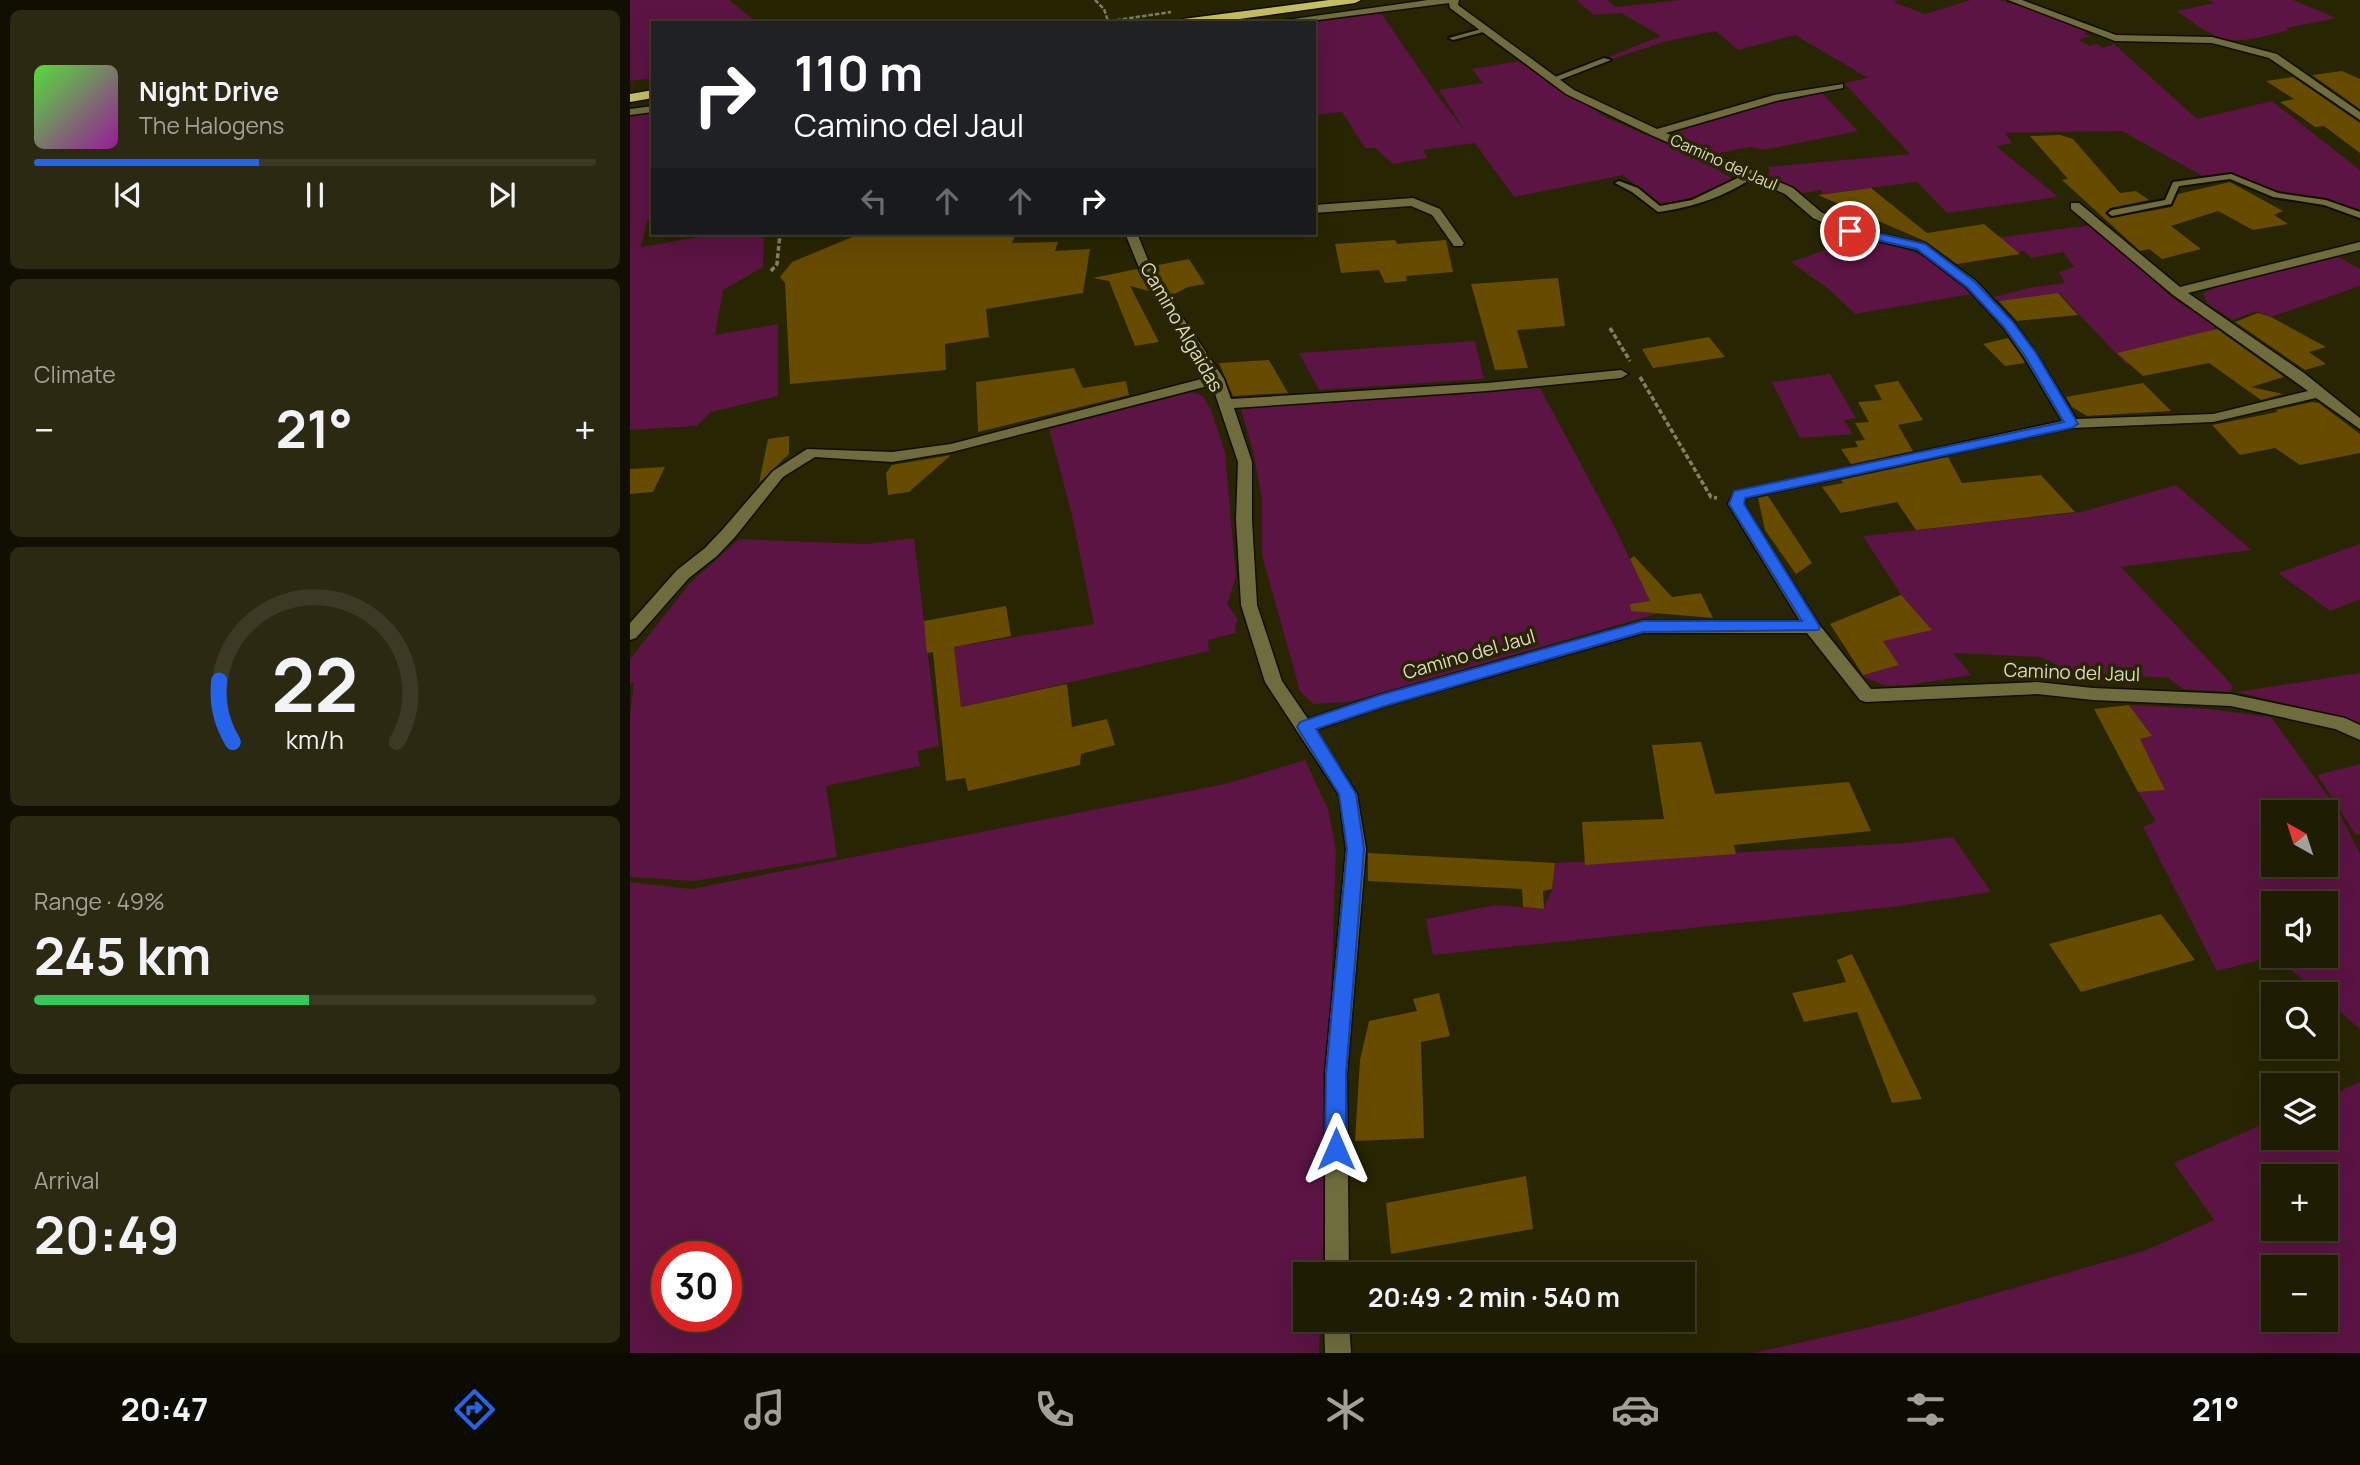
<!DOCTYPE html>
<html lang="en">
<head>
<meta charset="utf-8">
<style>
	body { margin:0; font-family:Manrope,sans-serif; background:#2b2911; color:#f1f3f6; height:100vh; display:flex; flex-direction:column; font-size:26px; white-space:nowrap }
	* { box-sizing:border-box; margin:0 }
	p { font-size:23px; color:#a1a199 }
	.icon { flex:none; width:38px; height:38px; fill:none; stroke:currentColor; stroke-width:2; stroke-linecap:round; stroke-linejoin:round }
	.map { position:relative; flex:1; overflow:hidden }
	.side { display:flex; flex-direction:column; gap:10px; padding:10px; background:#100f01; width:630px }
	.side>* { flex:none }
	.hud { position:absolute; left:21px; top:21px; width:665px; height:214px; border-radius:0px; box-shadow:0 7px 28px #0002,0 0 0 2px #3c3a24; background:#202124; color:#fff; overflow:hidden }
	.needle { width:46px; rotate:321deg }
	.controls { position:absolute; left:1631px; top:800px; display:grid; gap:14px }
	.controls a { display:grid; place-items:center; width:77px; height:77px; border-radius:0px; background:#1e1c02; box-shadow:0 7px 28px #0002,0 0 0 2px #3c3a24; font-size:35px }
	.speed { position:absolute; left:21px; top:1241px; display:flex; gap:14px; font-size:35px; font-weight:700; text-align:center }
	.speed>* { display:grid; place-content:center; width:91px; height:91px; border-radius:50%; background:#1e1c02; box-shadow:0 7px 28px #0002,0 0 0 2px #3c3a24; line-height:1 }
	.speed .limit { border:10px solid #d22; background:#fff; color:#111 }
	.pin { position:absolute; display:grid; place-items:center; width:60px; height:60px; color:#fff; margin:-30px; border:4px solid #fff; border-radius:50%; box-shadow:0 2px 7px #0007 }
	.me { position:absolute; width:77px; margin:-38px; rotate:0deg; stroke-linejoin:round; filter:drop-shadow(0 0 5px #0008) }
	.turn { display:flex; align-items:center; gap:24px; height:147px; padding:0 28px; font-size:32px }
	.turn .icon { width:91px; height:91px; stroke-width:2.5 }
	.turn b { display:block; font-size:49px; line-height:60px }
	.lanes { display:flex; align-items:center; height:66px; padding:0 28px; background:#0003; justify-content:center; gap:35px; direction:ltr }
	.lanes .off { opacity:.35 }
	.big { font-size:52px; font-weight:700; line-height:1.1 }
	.side .card { flex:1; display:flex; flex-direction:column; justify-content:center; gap:10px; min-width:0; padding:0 24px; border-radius:10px; background:#2b2911 }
	.side .dial { align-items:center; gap:0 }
	.dial svg { height:182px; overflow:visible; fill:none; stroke:#3c3a24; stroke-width:7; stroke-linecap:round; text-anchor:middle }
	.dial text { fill:#f1f3f6; stroke:none }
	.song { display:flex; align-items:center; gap:21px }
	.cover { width:84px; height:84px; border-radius:10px; background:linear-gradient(135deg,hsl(110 70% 55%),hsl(300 70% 35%)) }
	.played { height:7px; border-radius:4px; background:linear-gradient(90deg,#2563eb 40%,#3c3a24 40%) }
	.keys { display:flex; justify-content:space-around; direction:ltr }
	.heat { display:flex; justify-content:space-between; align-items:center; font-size:38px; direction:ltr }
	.charge { height:10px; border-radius:5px; background:linear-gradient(90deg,#34c759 49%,#3c3a24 0) }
	.trip { position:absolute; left:663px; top:1262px; width:402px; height:70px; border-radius:0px; background:#1e1c02; box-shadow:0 7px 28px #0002,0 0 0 2px #3c3a24; font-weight:700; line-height:70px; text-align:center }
	.menu { display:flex; height:112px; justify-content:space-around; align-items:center; background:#0c0b01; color:#a1a199 }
	.menu .icon { width:49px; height:49px }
	.menu .active { color:#2563eb }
	.menu b { font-size:32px; color:#f1f3f6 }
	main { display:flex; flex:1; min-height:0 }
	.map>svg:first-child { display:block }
	.green { fill:#5b1443; fill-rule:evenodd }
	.building { fill:#674b00 }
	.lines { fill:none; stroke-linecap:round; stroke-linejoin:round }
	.lane-casing { stroke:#100e00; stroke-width:4 }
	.street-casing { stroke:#100e00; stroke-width:3 }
	.highway-casing { stroke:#100e00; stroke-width:3 }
	.path-far1 { stroke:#828062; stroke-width:2.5; stroke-dasharray:4.5 2; stroke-linecap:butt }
	.path { stroke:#828062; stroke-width:3.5; stroke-dasharray:5 2.5; stroke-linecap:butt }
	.lane { fill:#6f6c3e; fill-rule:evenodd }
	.street { fill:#6f6c3e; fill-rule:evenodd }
	.highway { fill:#c6bf62; fill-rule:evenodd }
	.route { fill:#2563eb; stroke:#184099; stroke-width:2 }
	.labels { text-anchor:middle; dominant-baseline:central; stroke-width:7; stroke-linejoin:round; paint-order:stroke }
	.far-street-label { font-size:16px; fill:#dcdbc2; stroke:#282502 }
	.street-label { font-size:19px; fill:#dcdbc2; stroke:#282502 }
</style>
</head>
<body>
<main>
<section class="side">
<div class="card">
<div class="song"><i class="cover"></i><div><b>Night Drive</b><p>The Halogens</p></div></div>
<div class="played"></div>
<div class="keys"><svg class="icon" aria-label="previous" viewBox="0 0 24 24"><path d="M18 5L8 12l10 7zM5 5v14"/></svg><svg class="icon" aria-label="pause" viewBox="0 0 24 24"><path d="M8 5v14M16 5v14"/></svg><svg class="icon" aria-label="next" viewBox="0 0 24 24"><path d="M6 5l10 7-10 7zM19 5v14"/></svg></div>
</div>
<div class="card"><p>Climate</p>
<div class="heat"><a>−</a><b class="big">21°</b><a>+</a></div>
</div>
<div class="card dial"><svg viewBox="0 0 100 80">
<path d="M14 69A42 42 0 1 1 86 69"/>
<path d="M14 69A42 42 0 0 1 8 42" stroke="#2563eb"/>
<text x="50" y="56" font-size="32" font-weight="700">22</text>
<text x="50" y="72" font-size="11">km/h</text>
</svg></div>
<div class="card"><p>Range · 49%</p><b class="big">245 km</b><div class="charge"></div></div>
<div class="card"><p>Arrival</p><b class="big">20:49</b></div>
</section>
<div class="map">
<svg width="1730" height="1353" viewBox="0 0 1730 1353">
	<rect width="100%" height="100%" fill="#282502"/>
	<g class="green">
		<polygon points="0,0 99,0 128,23 23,23 23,78 0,81"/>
		<polygon points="946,0 977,0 986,7 1050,0 1267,0 1264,2 1295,14 1341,0 1369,0 1415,13 1459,31 1454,34 1460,36 1448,40 1460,46 1466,44 1474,48 1484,44 1567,119 1642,101 1730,170 1730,212 1649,194 1599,173 1574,177 1492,131 1375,133 1382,143 1366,146 1428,197 1317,213 1287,182 1193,194 1191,190 1174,193 1137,175 1140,172 1137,167 1280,154 1214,83 1238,78 1165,35 1108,50 1086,31 1033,42 980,60 976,58 1031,36 991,13 964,15"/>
		<path d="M1578,0H1663L1706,18L1656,28L1659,30C1601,45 1595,47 1547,11L1584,3Z"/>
		<polygon points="751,13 810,99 836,132 809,90 853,83 842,69 890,61 975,117 1071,159 1104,180 1053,201 1031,206 993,175 884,197 845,143 793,150 798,158 763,164 745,148 735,148 712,112 684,115 684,23 674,23"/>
		<polygon points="1191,92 1228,131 1133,150 1120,147 1084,154 1033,133 1145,100"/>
		<polygon points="23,113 23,218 17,220 11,247 93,233 134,233 133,267 93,290 85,335 148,324 148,396 81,412 67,426 0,430 0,116"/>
		<polygon points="1461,225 1544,299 1583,323 1585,330 1524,344 1519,360 1497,365 1429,293 1369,301 1363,297 1399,288 1435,283 1429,272 1444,267 1433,252 1401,258 1394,251 1353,260 1328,243"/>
		<path d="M1227,239C1285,250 1298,251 1342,294L1225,314L1200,290L1161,262Z"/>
		<polygon points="1709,257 1730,269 1730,286 1641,317 1626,311 1603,320 1578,304 1573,293 1591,285"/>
		<polygon points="845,341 854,379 689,390 669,353"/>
		<polygon points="1200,374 1226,418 1214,420 1223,434 1170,438 1142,382"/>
		<polygon points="910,388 984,526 1026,614 719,702 683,704 670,691 632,555 632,499 623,451 610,406"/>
		<polygon points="562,392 573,396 581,410 595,452 606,577 597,604 608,620 605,626 606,633 578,640 579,651 331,707 324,647 464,624 441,511 419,429"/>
		<polygon points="1546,485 1621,550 1491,567 1603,686 1600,692 1553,689 1538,678 1512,676 1501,685 1452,682 1437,670 1411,657 1323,653 1341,675 1278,685 1256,686 1230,675 1269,665 1232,611 1271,595 1233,536 1451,512"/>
		<polygon points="284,538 309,746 287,751 290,766 196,786 207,857 64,881 0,877 0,715 4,683 0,683 0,659 60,583 109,539 236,544"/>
		<polygon points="1730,544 1730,599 1700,611 1648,573"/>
		<polygon points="1730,673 1730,727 1704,715 1607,692"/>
		<path d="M1499,705L1579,709L1641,717L1708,810L1730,854V1029L1696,1000V994H1689L1645,956L1587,971L1513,827L1526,821L1508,792L1510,739L1522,736ZM1643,812H1696V864H1643ZM1643,903H1696V956H1643Z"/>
		<path d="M675,760L698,809L706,850L692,1274H676V1320H690L689,1353H0V882L61,889L595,784ZM37,1256H96V1316H37Z"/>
		<polygon points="1730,764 1730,834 1726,835 1687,775"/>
		<polygon points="1323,837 1361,892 1262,907 803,955 796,919 865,905 913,909 922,889 925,863 1274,843"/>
		<path d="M1730,1082V1353H1123L1275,1319L1514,1251L1584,1220L1544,1163L1643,1120V1138H1696V1097ZM1643,1176H1696V1228H1643ZM1643,1267H1696V1320H1643Z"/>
	</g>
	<g class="building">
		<polygon points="1712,71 1730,79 1730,109 1682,75"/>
		<polygon points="1663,77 1730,123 1730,153 1694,126 1685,127 1650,102 1664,99 1636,81"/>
		<polygon points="1430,135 1443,139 1490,193 1506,191 1519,200 1480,208 1475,213 1480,218 1542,207 1548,194 1600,182 1653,211 1644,215 1658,224 1623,230 1588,211 1541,226 1571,249 1532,259 1519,249 1510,251 1432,180 1438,179 1400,136"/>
		<polygon points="1241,188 1297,233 1354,224 1390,254 1327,264 1297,242 1188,195"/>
		<polygon points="232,233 386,233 382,243 428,242 425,251 460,249 453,293 356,309 359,337 315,344 316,370 160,384 155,283 150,277 162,262"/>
		<polygon points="765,240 767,244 816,240 823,272 776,276 777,281 755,283 749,270 711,273 705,244"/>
		<polygon points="559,259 575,284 558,287 541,296 523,266"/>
		<polygon points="507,269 519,291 500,286 529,342 505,346 479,281 463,278"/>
		<polygon points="928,278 935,326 887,330 898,368 865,370 841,284"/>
		<polygon points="1428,293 1448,315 1387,321 1369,301"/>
		<polygon points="1628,313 1641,317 1696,347 1679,352 1696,364 1675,370 1605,322"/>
		<polygon points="1587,329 1654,377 1621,387 1653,394 1631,400 1579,363 1513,376 1487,353"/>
		<polygon points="1079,337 1095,357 1023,368 1012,349"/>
		<polygon points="1378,338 1392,358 1395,363 1375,366 1353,344"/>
		<polygon points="639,360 658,393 603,396 589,363"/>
		<polygon points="444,368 453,388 496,381 499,395 348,432 346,382"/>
		<polygon points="1268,381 1293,420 1268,425 1283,451 1221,464 1211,449 1228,447 1225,441 1235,440 1225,423 1239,422 1228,402 1252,400 1244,385"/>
		<polygon points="1513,383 1541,411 1457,416 1442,407 1436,397"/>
		<polygon points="1682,402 1689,403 1730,434 1730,453 1670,465 1645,448 1610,455 1582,425 1648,412 1646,410"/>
		<polygon points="159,436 159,454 129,483 138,439"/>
		<polygon points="321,455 279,492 258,495 256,473 262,465"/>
		<polygon points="1318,457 1332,483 1411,475 1445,512 1286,530 1267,502 1211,513 1192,487 1213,483 1211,480"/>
		<polygon points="35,467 23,492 0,494 0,469"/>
		<polygon points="1138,496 1182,563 1166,574 1135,530 1128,498"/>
		<polygon points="1004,556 1042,597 1071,593 1083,618 1001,611 1000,604 1020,601 1000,559"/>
		<polygon points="1271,595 1302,630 1253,641 1269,665 1233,675 1200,624"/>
		<polygon points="376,606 381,636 324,647 331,707 437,684 442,727 477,719 485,745 451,754 450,765 338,791 335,778 316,781 303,652 297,653 294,621"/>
		<polygon points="1499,705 1522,736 1510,739 1535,790 1508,792 1464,709"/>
		<polygon points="1071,742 1085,794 1219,782 1241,831 1104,845 1106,854 955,865 952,822 1034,819 1022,745"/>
		<polygon points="738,853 925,863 922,889 913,891 914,909 893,907 892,889 738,881"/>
		<polygon points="1531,914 1565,960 1451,992 1419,944"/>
		<polygon points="1222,954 1238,987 1292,1099 1262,1103 1227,1012 1174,1022 1162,993 1216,982 1207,960"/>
		<polygon points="809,993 820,1036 791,1042 794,1138 725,1141 730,1060 739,1021 787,1011 783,999"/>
		<polygon points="896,1176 903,1229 761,1254 756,1203"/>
	</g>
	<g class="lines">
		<defs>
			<g id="lane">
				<polygon points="855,28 857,29 857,31 823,40 819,38"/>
				<polygon points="974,58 981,60 927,81 920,79"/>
				<path d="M1120,172L1127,174C1101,195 1061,208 1028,212L1002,192L985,183L989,181L1008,188L1030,206L1062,200Z"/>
				<polygon points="1601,174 1648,193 1696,200 1730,212 1730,218 1694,205 1643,197 1600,179 1549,186 1541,204 1482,216 1478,213 1482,210 1535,200 1543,182"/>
			</g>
			<g id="street">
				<polygon points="798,0 829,0 828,5 944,90 1027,129 1144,95 1213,84 1213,88 1146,101 1036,133 1163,188 1191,212 1225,228 1295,244 1346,281 1383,321 1408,356 1446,419 1583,414 1678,391 1543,295 1441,209 1441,203 1449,203 1550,287 1730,242 1730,250 1558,293 1674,373 1730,418 1730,429 1686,398 1583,422 1441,428 1116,498 1114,504 1188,623 1241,689 1407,682 1463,688 1601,694 1715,718 1730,725 1730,740 1705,729 1601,706 1463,700 1407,694 1236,702 1230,700 1177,633 1013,633 755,706 685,730 727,794 736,849 717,1074 719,1274 695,1274 695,1074 716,849 709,795 635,682 611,605 606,520 608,462 582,385 322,452 262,462 185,457 153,477 105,537 87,556 59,578 6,638 0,640 0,623 47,570 75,548 93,529 143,471 177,449 262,452 321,444 579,377 512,275 495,233 507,233 524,275 594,379 601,399 857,383 991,370 998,374 991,378 857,391 604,408 622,462 622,520 627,605 652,681 678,719 750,695 1013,621 1170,621 1098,504 1104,492 1432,421 1394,357 1373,327 1336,287 1287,250 1217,234 1183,218 1155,194 1021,135 936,94 820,8 819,3 665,23 635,23"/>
				<polygon points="1378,0 1392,0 1486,35 1582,37 1647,54 1730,112 1730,120 1639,58 1582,43 1485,41"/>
				<polygon points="23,106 23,112 0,115 0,109"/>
				<polygon points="783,198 810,209 834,243 832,246 824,246 802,215 781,206 684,213 684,205"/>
				<polygon points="694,1320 719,1320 721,1353 695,1353"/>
			</g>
			<g id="highway">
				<polygon points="699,0 731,0 725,3 581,23 547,23 553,19"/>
				<polygon points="23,90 23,98 0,102 0,94"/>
			</g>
		</defs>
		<use href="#lane" class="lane-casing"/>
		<use href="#street" class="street-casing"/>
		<use href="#highway" class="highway-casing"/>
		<g class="path-far1">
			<polyline points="465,0 474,9 478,21"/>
			<polyline points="467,23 541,12"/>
		</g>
		<g class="path">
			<polyline points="141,271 147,264 150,233"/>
			<polyline points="980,328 1000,361"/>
			<polyline points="1010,377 1081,497 1087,498"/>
		</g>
		<use href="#lane" class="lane"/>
		<use href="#street" class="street"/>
		<use href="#highway" class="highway"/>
	</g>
	<polygon class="route" points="1220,227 1295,244 1345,282 1382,321 1406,353 1448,424 1441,428 1115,498 1114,504 1190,627 1188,630 1013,632 755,706 686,729 726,794 734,849 716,1074 716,1149 713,1155 706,1158 699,1155 695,1149 696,1074 717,849 709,794 667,727 670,722 750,695 1013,621 1172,621 1099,504 1104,491 1434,422 1395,356 1374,327 1337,287 1287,249 1216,233 1215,231"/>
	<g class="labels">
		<g class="far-street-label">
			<text transform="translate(1094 162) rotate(24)">Camino del Jaul</text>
		</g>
		<g class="street-label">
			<text transform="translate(552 327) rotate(60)">Camino Algaidas</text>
			<text transform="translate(839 654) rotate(-16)">Camino del Jaul</text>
			<text transform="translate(1442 672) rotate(2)">Camino del Jaul</text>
		</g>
	</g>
</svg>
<div class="controls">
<a><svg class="needle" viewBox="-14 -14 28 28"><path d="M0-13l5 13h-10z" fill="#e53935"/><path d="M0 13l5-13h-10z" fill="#a1a199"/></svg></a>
<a><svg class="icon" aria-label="sound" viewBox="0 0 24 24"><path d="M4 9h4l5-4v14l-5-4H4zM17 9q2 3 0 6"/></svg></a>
<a><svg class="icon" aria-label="search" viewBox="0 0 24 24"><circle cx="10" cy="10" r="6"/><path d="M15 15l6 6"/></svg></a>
<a><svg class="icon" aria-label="layers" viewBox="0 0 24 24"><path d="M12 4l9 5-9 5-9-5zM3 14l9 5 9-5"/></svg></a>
<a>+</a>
<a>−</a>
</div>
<div class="speed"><div class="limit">30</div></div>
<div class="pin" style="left:1220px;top:231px;background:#d93025"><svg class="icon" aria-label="arrive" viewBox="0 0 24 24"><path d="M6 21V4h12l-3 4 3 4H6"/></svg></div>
<svg class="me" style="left:706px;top:1149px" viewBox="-20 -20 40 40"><path d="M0-17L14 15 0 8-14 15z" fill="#2563eb" stroke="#fff" stroke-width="4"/></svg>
<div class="trip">20:49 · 2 min · 540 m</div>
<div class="hud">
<div class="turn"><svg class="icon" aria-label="right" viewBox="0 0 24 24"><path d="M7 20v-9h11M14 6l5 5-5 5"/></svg><div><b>110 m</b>Camino del Jaul</div></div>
<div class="lanes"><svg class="icon off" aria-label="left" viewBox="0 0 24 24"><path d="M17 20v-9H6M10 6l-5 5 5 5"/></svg><svg class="icon off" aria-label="ahead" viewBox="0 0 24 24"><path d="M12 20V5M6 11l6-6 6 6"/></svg><svg class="icon off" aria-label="ahead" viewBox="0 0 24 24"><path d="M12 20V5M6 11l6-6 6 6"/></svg><svg class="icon" aria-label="right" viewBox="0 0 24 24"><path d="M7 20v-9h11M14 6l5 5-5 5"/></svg></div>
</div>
</div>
</main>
<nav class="menu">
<b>20:47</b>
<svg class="icon active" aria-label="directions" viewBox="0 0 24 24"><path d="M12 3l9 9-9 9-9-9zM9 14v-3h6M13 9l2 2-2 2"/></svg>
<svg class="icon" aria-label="music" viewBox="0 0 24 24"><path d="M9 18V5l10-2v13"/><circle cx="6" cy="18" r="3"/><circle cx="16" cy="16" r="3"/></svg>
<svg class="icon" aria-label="phone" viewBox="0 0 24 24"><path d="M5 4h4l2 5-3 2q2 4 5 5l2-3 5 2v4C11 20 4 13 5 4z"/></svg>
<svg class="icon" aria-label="climate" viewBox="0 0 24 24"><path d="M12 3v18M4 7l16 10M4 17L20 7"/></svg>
<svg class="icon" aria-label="car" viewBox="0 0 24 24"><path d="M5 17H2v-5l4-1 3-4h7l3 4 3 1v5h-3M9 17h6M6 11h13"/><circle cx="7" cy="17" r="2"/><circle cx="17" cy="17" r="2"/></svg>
<svg class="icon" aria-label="filters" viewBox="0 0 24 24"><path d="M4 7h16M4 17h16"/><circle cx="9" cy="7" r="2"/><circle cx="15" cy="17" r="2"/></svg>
<b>21°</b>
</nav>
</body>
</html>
